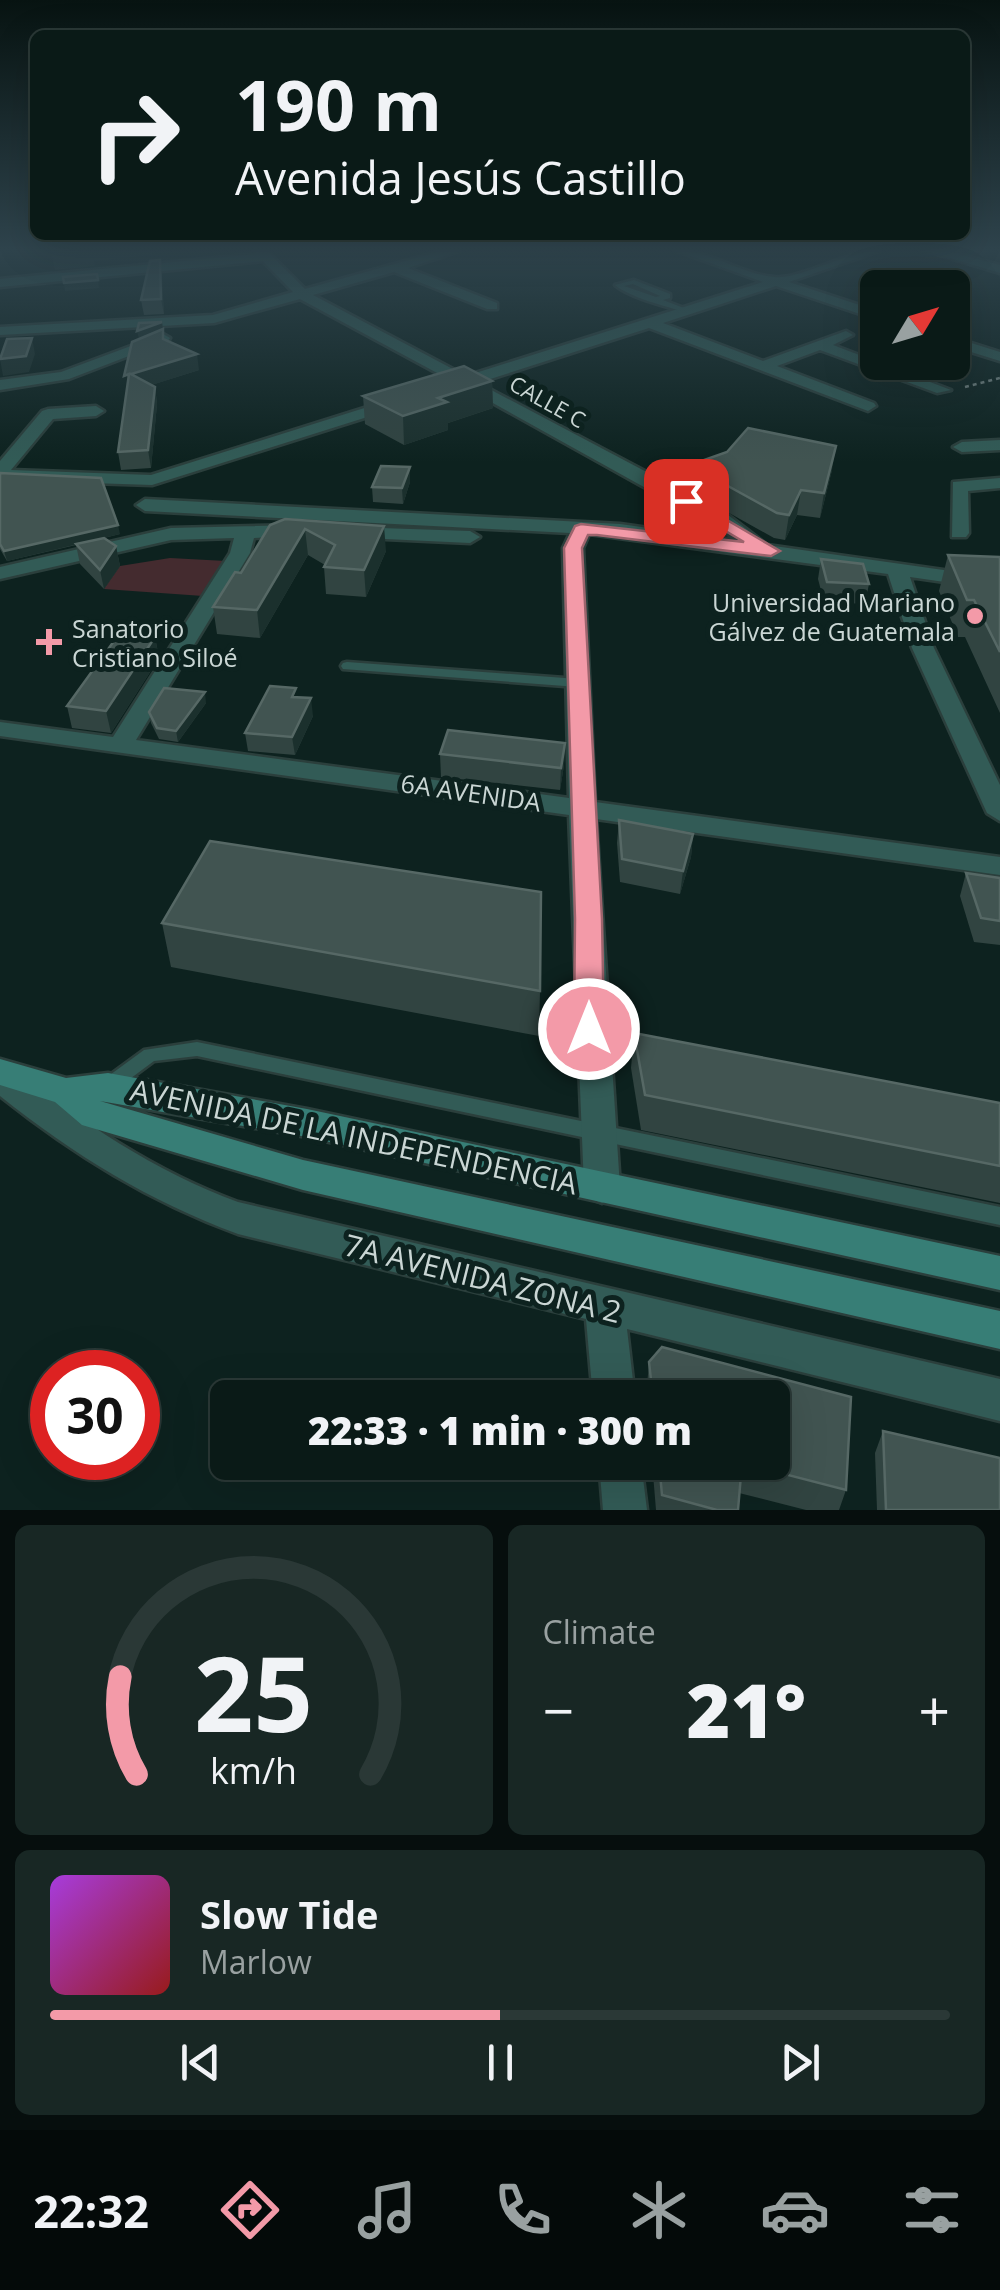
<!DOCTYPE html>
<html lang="en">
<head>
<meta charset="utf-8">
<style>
	body { margin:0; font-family:"Open Sans",sans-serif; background:#182724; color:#f1f3f6; height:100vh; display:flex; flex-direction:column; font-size:38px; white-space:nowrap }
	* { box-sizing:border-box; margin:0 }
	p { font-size:32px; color:#99a1a1 }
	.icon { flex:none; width:55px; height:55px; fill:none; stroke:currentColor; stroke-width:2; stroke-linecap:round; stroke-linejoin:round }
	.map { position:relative; height:1510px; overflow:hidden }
	.panel { display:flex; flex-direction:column; gap:15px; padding:15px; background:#060e0d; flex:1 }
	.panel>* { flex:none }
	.guide { position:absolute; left:30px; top:30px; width:940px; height:210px; border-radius:15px; box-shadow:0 10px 40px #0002,0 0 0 2px #2a3836; background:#0a1a17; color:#f1f3f6; overflow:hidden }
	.needle { width:65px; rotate:52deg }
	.controls { position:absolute; left:860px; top:270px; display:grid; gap:20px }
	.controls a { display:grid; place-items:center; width:110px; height:110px; border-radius:15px; background:#0a1a17; box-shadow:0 10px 40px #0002,0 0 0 2px #2a3836; font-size:50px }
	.speed { position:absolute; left:30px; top:1350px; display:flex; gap:20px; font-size:50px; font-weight:700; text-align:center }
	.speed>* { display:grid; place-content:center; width:130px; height:130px; border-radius:50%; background:#0a1a17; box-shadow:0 10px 40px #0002,0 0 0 2px #2a3836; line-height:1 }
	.speed .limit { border:15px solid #d22; background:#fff; color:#111 }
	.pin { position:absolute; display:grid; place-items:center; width:85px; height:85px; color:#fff; margin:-42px; border-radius:20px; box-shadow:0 5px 15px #0006 }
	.me { position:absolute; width:110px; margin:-55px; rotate:0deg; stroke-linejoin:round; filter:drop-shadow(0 0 8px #0008) }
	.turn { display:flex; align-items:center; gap:35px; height:210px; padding:0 40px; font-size:45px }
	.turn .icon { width:130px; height:130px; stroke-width:2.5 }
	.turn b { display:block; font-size:70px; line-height:85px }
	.big { font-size:75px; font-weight:800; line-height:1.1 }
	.panel .card { flex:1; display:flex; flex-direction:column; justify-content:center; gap:15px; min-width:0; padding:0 35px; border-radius:15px; background:#182724 }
	.panel .dial { align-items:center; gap:0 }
	.dial svg { height:260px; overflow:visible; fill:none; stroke:#2a3836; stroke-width:7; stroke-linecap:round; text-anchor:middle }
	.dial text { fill:#f1f3f6; stroke:none }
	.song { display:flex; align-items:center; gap:30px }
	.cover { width:120px; height:120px; border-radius:15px; background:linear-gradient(135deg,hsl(280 70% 55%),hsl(0 70% 35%)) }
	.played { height:10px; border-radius:5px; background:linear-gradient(90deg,#f39aa8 50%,#2a3836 50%) }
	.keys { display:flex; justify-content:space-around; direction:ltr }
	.heat { display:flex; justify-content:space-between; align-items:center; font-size:55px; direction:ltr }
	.panel .tiles { flex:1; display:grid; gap:15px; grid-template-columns:1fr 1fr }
	.card:last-child { grid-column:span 2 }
	.trip { position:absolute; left:210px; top:1380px; width:580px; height:100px; border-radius:15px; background:#0a1a17; box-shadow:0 10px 40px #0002,0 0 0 2px #2a3836; font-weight:800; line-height:100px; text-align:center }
	.tabs { display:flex; height:160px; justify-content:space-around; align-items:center; background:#040a09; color:#99a1a1 }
	.tabs .icon { width:70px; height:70px }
	.tabs .selected { color:#f39aa8 }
	.tabs b { font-size:45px; color:#f1f3f6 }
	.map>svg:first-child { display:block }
	.green { fill:#442b2f }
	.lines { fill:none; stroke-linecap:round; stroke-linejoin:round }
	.lane-casing { stroke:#2b3f3c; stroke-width:5 }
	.street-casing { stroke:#2b3f3c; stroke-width:5 }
	.secondary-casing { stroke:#2b3f3c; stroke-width:5 }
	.path { stroke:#758583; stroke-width:2.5; stroke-dasharray:4 4; stroke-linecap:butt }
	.lane { fill:#325b56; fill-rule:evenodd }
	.street { fill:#325b56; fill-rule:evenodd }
	.secondary { fill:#377e76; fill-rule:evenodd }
	.wall { fill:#314441 }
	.shaded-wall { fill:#1b302d }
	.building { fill:#415451; stroke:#566865; stroke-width:2.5 }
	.route { fill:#f39aa8; stroke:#9e646d; stroke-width:2.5 }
	.poi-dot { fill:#f39aa8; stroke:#0d221f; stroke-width:4 }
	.labels { text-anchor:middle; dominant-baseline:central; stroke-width:10; stroke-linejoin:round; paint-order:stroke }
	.far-street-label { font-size:22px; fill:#cad6d4; stroke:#0d221f }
	.poi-label { font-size:25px; fill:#cad6d4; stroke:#0d221f; text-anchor:end }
	.street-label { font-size:25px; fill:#cad6d4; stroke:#0d221f }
	.near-street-label { font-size:30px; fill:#cad6d4; stroke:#0d221f }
</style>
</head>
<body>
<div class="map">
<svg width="1000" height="1510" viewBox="0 0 1000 1510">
	<rect width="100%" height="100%" fill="#0d221f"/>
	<polygon class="green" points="170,558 226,561 203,596 104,589 120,566"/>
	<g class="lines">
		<defs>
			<g id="lane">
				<path d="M634,280L670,294V298L663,300L689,310L685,312C665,306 631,298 615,285ZM633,284L660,296L656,297L624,286Z"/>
				<polygon points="347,662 578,679 584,683 578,687 343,669 341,666 343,663"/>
				<polygon points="197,1042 1000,1207 1000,1225 197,1056 154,1061 115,1090 109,1092 103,1090 100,1085 103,1080 144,1050"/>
			</g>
			<g id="street">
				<path d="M254,251H267L305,289L441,251H459L408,268L497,303V309H487L394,272L313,295L466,376L763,282L677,251C712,251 741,274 774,277C800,280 845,251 879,251L789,282L878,311V320L776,286L663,323L763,361L846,331L853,335L833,345L951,390L937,393L820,350L777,366L874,403L876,406L868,411L649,328L478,383L728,515L767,545L1000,578V590L910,577L934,648L1000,785V821L987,813L912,648L888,574L589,534L583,548L595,802L1000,857V875L596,819L620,1187L615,1198L602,1203L589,1198L584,1187L569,815L0,736V722L113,737L230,553L234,538L171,540L0,579V567L171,528L300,525L310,531L307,535L254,538L250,553L136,740L569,798L563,548L570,533L145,511L136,505L145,499L620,524L741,541L464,387L449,388L447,385L452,381L300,299L214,323L0,335V327L213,315L293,292L263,261L0,287V279L256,254Z"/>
				<polygon points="927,251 946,251 1000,265 1000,273"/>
				<polygon points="163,334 170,338 168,341 69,379 0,390 0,380 61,372"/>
				<polygon points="952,337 1000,352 1000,361 952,346"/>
				<polygon points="393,399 399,401 399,407 152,485 0,480 0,461 42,411 48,409 96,406 104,411 96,416 53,419 11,470 151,475"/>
				<polygon points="1000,440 1000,450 962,452 953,447 962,442"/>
				<polygon points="1000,478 1000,488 968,491 969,533 966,537 952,537 953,482"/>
				<polygon points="350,527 470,531 480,537 470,543 343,537 343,529"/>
				<path d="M0,1064L12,1068C83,1122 153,1171 238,1202L1000,1379V1421L627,1329L635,1398H593L586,1319L238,1234C149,1201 74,1155 0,1096Z"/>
				<polygon points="599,1462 641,1462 647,1510 603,1510"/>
			</g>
			<polygon id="secondary" points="0,1059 66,1078 108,1073 307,1109 1000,1256 1000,1290 307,1137 100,1101 303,1160 1000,1311 1000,1349 303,1190 82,1125 55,1102 0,1085"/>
		</defs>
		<use href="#lane" class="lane-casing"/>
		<use href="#street" class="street-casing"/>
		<use href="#secondary" class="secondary-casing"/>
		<polyline class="path" points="965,387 1000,378"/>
		<use href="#lane" class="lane"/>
		<use href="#street" class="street"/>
		<use href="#secondary" class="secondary"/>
	</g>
	<g class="wall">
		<polygon points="160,260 164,314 144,315 141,300"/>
		<polygon points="162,322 164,340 199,370 151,385 155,387 157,404 151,468 121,470 118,452 151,334"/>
		<polygon points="492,381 493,408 448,423 448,430 404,445 365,424 363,396"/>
		<polygon points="690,465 832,470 820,518 797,515 785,540 774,538 688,490"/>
		<polygon points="410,467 410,482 403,504 373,502 372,487"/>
		<polygon points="0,473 120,534 104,538 116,546 120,566 104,589 80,564 76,545 7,561 0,549"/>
		<polygon points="285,519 386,551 366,597 326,594 324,567 325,565 308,555 260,638 217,634 213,607"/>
		<polygon points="948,555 1000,557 1000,713 965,637 958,637 939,591"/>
		<polygon points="821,559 869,584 865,604 824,602 818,579"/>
		<polygon points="155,637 159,658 111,733 72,728 67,706"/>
		<polygon points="298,697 313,716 295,755 248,751 245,733"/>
		<polygon points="206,703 178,742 159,739 151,723 149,712"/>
		<polygon points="565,743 564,765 560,790 441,777 440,754"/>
		<polygon points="619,820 693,834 691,857 680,894 620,882 617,843"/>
		<polygon points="966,873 1000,878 1000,945 974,942 960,896"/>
		<polygon points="162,923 540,991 539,1036 171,967"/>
		<polygon points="634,1033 1000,1103 1000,1203 641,1130 631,1068"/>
		<polygon points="662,1347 851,1397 846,1490 839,1510 806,1510 739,1493 738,1510 656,1510 652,1462 772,1462 772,1398 646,1398 649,1362"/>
		<polygon points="883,1431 1000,1510 877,1510 875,1453"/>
	</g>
	<g class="shaded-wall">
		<polygon points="51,251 152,251 152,255 94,261 95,266 55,270"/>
		<polygon points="160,260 162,275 164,314 161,299"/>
		<polygon points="98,280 99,288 65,291 64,283"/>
		<polygon points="162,322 165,345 139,339 137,331"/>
		<polygon points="32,338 35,354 29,372 3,376 0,359"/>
		<polygon points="197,354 199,370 133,391 131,374"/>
		<polygon points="492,381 493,408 448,423 448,430 404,445 403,416 438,398"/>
		<polygon points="155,387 157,404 151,468 148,450"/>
		<polygon points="836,446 832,470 820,518 824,493"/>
		<polygon points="410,467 410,482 403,504 402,488"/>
		<polygon points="801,490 797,515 785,540 789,515"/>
		<polygon points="118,525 120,534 7,561 4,551"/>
		<polygon points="384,526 386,551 366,597 364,570"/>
		<polygon points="305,529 308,555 260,638 257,610"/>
		<polygon points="116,546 120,566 104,589 100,570"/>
		<polygon points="155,637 159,658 111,733 106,711"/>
		<polygon points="205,692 206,703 178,742 176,731"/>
		<polygon points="311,698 313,716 295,755 292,737"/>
		<polygon points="565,743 564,765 560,790 561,768"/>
		<polygon points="693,834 691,857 680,894 683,871"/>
	</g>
	<g class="building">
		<polygon points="160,260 161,299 141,300 150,261"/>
		<polygon points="97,274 98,280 64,283 63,277"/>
		<polygon points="162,322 137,331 139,323"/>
		<polygon points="163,329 163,339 197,354 131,374 155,387 148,450 118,452 129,374 124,376 132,342"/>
		<polygon points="32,338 26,356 0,359 7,339"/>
		<polygon points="464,366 492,381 438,398 447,402 403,416 363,396"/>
		<polygon points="748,428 836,446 824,493 801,490 789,515 777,513 690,465 727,452"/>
		<polygon points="381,466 410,467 402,488 372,487"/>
		<polygon points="0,473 101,478 118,525 4,551 0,544"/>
		<polygon points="285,519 384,526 364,570 324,567 335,545 305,529 257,610 213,607 235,572 241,573 270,525"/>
		<polygon points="104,538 116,546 100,570 76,544"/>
		<polygon points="948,555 1000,557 1000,652 974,600 967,600"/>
		<polygon points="821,559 863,564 869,584 827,582"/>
		<polygon points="119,634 155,637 106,711 67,706"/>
		<polygon points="270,686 296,688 292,697 311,698 292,737 245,733"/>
		<polygon points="164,688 205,692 176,731 157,728 149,712"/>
		<polygon points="448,730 565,743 561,768 440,754"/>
		<polygon points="619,820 693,834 683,871 622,859"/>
		<polygon points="210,841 541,892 540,991 162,923"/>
		<polygon points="966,873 1000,878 1000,921 981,918"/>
		<polygon points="634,1033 1000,1103 1000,1166 645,1095"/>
		<polygon points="662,1347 851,1397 846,1490 742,1463 738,1510 717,1510 662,1495 659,1462 772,1462 772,1398 653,1398 649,1362"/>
		<polygon points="883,1431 1000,1458 1000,1510 886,1510"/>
	</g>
	<linearGradient id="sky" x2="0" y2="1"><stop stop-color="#071311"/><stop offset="0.54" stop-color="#2f444d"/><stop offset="1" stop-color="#2f444d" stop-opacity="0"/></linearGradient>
	<rect width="1000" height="462" fill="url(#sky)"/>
	<polygon class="route" points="686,496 780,551 771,556 597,535 588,535 582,548 602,919 604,1029 599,1037 589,1040 579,1037 574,1029 575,919 564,548 575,526 581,524 744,542 680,504 680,497"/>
	<g class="poi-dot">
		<circle cx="975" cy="616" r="10"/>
		<path d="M44 627h10v10h10v10h-10v10h-10v-10h-10v-10h10z"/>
	</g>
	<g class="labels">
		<g class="far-street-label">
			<text transform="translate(548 401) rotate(29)">CALLE C</text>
		</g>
		<g class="poi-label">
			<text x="955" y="602">Universidad Mariano<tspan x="955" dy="29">Gálvez de Guatemala</tspan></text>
			<text x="72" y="628" text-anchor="start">Sanatorio<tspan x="72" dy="29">Cristiano Siloé</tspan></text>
		</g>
		<g class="street-label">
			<text transform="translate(471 792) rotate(8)">6A AVENIDA</text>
		</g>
		<g class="near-street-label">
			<text transform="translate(354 1136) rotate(12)">AVENIDA DE LA INDEPENDENCIA</text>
			<text transform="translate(483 1278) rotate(14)">7A AVENIDA ZONA 2</text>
		</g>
	</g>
</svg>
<div class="controls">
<a><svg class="needle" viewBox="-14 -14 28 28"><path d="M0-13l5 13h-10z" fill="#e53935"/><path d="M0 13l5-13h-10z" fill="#99a1a1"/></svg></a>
</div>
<div class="speed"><div class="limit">30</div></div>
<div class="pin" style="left:686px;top:501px;background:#d93025"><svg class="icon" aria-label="arrive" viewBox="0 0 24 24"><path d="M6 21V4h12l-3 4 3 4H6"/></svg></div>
<svg class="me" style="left:589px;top:1029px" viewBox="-20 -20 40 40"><circle r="17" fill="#f39aa8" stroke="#fff" stroke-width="3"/><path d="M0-11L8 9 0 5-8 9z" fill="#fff"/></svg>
<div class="trip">22:33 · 1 min · 300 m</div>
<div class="guide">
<div class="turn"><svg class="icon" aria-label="right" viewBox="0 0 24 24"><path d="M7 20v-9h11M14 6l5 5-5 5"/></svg><div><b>190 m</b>Avenida Jesús Castillo</div></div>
</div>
</div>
<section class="panel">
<div class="tiles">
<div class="card dial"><svg viewBox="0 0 100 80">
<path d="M14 69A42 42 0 1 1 86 69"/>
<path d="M14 69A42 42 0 0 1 9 39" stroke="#f39aa8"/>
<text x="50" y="56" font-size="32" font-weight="700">25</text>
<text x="50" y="72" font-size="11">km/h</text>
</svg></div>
<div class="card"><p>Climate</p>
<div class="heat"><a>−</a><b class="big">21°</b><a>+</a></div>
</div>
<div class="card">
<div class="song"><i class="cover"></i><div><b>Slow Tide</b><p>Marlow</p></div></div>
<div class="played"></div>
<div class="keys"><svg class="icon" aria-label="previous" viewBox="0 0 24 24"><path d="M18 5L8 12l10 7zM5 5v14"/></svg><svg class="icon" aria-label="pause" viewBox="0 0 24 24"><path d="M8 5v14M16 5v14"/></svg><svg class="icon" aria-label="next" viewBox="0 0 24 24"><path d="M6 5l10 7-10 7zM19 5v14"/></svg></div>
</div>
</div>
</section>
<nav class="tabs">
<b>22:32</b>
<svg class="icon selected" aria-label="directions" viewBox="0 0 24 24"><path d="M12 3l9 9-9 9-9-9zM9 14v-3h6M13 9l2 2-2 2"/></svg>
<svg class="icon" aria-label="music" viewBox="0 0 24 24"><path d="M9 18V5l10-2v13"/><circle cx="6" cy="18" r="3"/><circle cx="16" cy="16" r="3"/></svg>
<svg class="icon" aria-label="phone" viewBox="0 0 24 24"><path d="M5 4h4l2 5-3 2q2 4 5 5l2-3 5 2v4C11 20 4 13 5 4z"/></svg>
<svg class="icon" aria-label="climate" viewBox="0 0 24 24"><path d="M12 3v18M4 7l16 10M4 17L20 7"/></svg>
<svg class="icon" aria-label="car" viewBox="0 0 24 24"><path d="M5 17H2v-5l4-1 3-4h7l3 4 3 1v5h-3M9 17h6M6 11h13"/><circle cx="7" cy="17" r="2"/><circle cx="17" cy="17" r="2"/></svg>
<svg class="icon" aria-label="filters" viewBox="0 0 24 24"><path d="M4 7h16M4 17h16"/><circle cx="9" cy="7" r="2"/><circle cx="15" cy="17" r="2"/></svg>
</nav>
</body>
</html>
